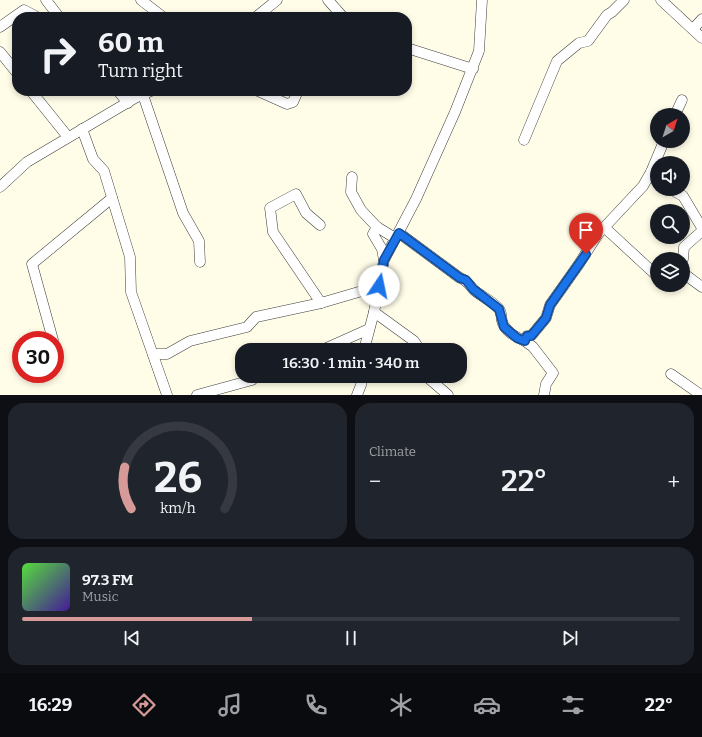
<!DOCTYPE html>
<html lang="en">
<head>
<meta charset="utf-8">
<style>
	body { margin:0; font-family:Bitter,serif; background:#20242c; color:#f1f3f6; height:100vh; display:flex; flex-direction:column; font-size:15px; white-space:nowrap }
	* { box-sizing:border-box; margin:0 }
	p { font-size:13px; color:#9ea1a6 }
	.icon { flex:none; width:22px; height:22px; fill:none; stroke:currentColor; stroke-width:2; stroke-linecap:round; stroke-linejoin:round }
	.map { position:relative; height:395px; overflow:hidden }
	.panel { display:flex; flex-direction:column; gap:8px; padding:8px; background:#0d0f14; flex:1 }
	.panel>* { flex:none }
	.hud { position:absolute; left:12px; top:12px; width:400px; height:84px; border-radius:16px; box-shadow:0 2px 6px #0003; background:#171b24; color:#f1f3f6; overflow:hidden }
	.needle { width:26px; rotate:39deg }
	.fabs { position:absolute; left:650px; top:108px; display:grid; gap:8px }
	.fabs a { display:grid; place-items:center; width:40px; height:40px; border-radius:50%; background:#171b24; box-shadow:0 2px 6px #0003; font-size:20px }
	.speed { position:absolute; left:12px; top:331px; display:flex; gap:8px; font-size:20px; font-weight:700; text-align:center }
	.speed>* { display:grid; place-content:center; width:52px; height:52px; border-radius:50%; background:#171b24; box-shadow:0 2px 6px #0003; line-height:1 }
	.speed .limit { border:6px solid #d22; background:#fff; color:#111 }
	.pin { position:absolute; display:grid; place-items:center; width:34px; height:34px; color:#fff; margin:-41px -17px; border-radius:50% 50% 50% 0; rotate:-45deg; box-shadow:0 0 4px #0007 }
	.pin .icon { rotate:45deg }
	.me { position:absolute; width:44px; margin:-22px; rotate:11deg; stroke-linejoin:round; filter:drop-shadow(0 0 3px #0008) }
	.turn { display:flex; align-items:center; gap:14px; height:84px; padding:0 20px; font-size:18px }
	.turn .icon { width:52px; height:52px; stroke-width:2.5 }
	.turn b { display:block; font-size:28px; line-height:34px }
	.big { font-size:30px; font-weight:600; line-height:1.1 }
	.panel .widget { flex:1; display:flex; flex-direction:column; justify-content:center; gap:6px; min-width:0; padding:0 14px; border-radius:16px; background:#20242c }
	.panel .dial { align-items:center; gap:0 }
	.dial svg { height:104px; overflow:visible; fill:none; stroke:#363941; stroke-width:7; stroke-linecap:round; text-anchor:middle }
	.dial text { fill:#f1f3f6; stroke:none }
	.song { display:flex; align-items:center; gap:12px }
	.cover { width:48px; height:48px; border-radius:6px; background:linear-gradient(135deg,hsl(110 70% 55%),hsl(260 70% 35%)) }
	.played { height:4px; border-radius:2px; background:linear-gradient(90deg,#d69b99 35%,#363941 35%) }
	.keys { display:flex; justify-content:space-around; direction:ltr }
	.heat { display:flex; justify-content:space-between; align-items:center; font-size:22px; direction:ltr }
	.panel .tiles { flex:1; display:grid; gap:8px; grid-template-columns:1fr 1fr }
	.widget:last-child { grid-column:span 2 }
	.trip { position:absolute; left:235px; top:343px; width:232px; height:40px; border-radius:16px; background:#171b24; box-shadow:0 2px 6px #0003; font-weight:600; line-height:40px; text-align:center }
	.menu { display:flex; height:64px; justify-content:space-around; align-items:center; background:#090b0e; color:#9ea1a6 }
	.menu .icon { width:28px; height:28px }
	.menu .current { color:#d69b99 }
	.menu b { font-size:18px; color:#f1f3f6 }
	.map>svg:first-child { display:block }
	.lines { fill:none; stroke-linecap:round; stroke-linejoin:round }
	.minor-casing { stroke:#3d3d3d; stroke-width:11 }
	.minor { stroke:#fff; stroke-width:10 }
	.route-casing { stroke:#114b97; stroke-width:10 }
	.route { stroke:#1a73e8; stroke-width:7 }
</style>
</head>
<body>
<div class="map">
<svg width="702" height="395" viewBox="0 0 702 395">
	<rect width="100%" height="100%" fill="#fffde8"/>
	<g class="lines">
		<defs>
			<g id="minor">
				<polyline points="46,0 59,17"/>
				<polyline points="141,0 163,17"/>
				<polyline points="328,0 343,17"/>
				<polyline points="661,0 702,38"/>
				<polyline points="256,17 277,0"/>
				<polyline points="0,27 24,10 37,17"/>
				<polyline points="693,29 702,19"/>
				<polyline points="407,48 473,69"/>
				<polyline points="0,52 17,73"/>
				<polyline points="31,91 68,137"/>
				<polyline points="118,91 128,103"/>
				<polyline points="258,91 287,104 293,102 297,93 296,91"/>
				<polyline points="143,95 183,213 199,241 200,262"/>
				<polyline points="675,115 682,100"/>
				<polyline points="82,129 93,159 104,171 130,257 131,292 167,395"/>
				<polyline points="524,140 557,61 579,43 588,41 607,15 612,12 624,0"/>
				<polyline points="651,172 664,141"/>
				<polyline points="352,177 351,192 361,210 377,227"/>
				<polyline points="0,187 27,162 135,98 151,91"/>
				<polyline points="670,189 683,196 702,228"/>
				<polyline points="320,225 306,213 296,194 270,208 273,232 321,303"/>
				<polyline points="604,227 656,275"/>
				<path d="M399,233L460,278C467,280 469,285 474,290C481,296 494,302 499,309C502,313 501,317 502,321C504,331 517,338 525,341L527,336H531L546,318L550,305L579,264L598,234L643,186L651,172L657,181"/>
				<polyline points="683,259 684,247 702,231"/>
				<polyline points="384,260 382,249 373,234 377,227 395,238"/>
				<polyline points="683,273 702,287"/>
				<polyline points="374,312 414,341 420,350"/>
				<polyline points="53,340 32,264 112,198"/>
				<polyline points="525,341 533,347 553,373 546,384 544,395"/>
				<polyline points="322,350 369,329"/>
				<polyline points="364,350 374,312 384,260 416,199 455,112 479,51 482,0"/>
				<polyline points="153,354 167,354 190,341 247,327 256,317 321,303 379,286"/>
				<polyline points="671,374 701,395"/>
				<polyline points="426,376 448,395"/>
				<polyline points="197,395 252,380 256,376"/>
				<polyline points="357,395 361,385 362,376"/>
			</g>
		</defs>
		<use href="#minor" class="minor-casing"/>
		<use href="#minor" class="minor"/>
	</g>
	<g class="lines">
		<defs>
			<polyline id="route" points="379,286 384,260 399,233 460,278 466,280 473,289 499,309 504,327 517,338 525,341 527,336 531,336 546,318 550,305 586,254"/>
		</defs>
		<use href="#route" class="route-casing"/>
		<use href="#route" class="route"/>
	</g>
</svg>
<div class="fabs">
<a><svg class="needle" viewBox="-14 -14 28 28"><path d="M0-13l5 13h-10z" fill="#e53935"/><path d="M0 13l5-13h-10z" fill="#9ea1a6"/></svg></a>
<a><svg class="icon" aria-label="sound" viewBox="0 0 24 24"><path d="M4 9h4l5-4v14l-5-4H4zM17 9q2 3 0 6"/></svg></a>
<a><svg class="icon" aria-label="search" viewBox="0 0 24 24"><circle cx="10" cy="10" r="6"/><path d="M15 15l6 6"/></svg></a>
<a><svg class="icon" aria-label="layers" viewBox="0 0 24 24"><path d="M12 4l9 5-9 5-9-5zM3 14l9 5 9-5"/></svg></a>
</div>
<div class="speed"><div class="limit">30</div></div>
<div class="pin" style="left:586px;top:254px;background:#d93025"><svg class="icon" aria-label="arrive" viewBox="0 0 24 24"><path d="M6 21V4h12l-3 4 3 4H6"/></svg></div>
<svg class="me" style="left:379px;top:286px" viewBox="-20 -20 40 40"><circle r="19" fill="#fff"/><path d="M0-13L10 11 0 6-10 11z" fill="#1a73e8"/></svg>
<div class="trip">16:30 · 1 min · 340 m</div>
<div class="hud">
<div class="turn"><svg class="icon" aria-label="right" viewBox="0 0 24 24"><path d="M7 20v-9h11M14 6l5 5-5 5"/></svg><div><b>60 m</b>Turn right</div></div>
</div>
</div>
<section class="panel">
<div class="tiles">
<div class="widget dial"><svg viewBox="0 0 100 80">
<path d="M14 69A42 42 0 1 1 86 69"/>
<path d="M14 69A42 42 0 0 1 9 37" stroke="#d69b99"/>
<text x="50" y="56" font-size="32" font-weight="700">26</text>
<text x="50" y="72" font-size="11">km/h</text>
</svg></div>
<div class="widget"><p>Climate</p>
<div class="heat"><a>−</a><b class="big">22°</b><a>+</a></div>
</div>
<div class="widget">
<div class="song"><i class="cover"></i><div><b>97.3 FM</b><p>Music</p></div></div>
<div class="played"></div>
<div class="keys"><svg class="icon" aria-label="previous" viewBox="0 0 24 24"><path d="M18 5L8 12l10 7zM5 5v14"/></svg><svg class="icon" aria-label="pause" viewBox="0 0 24 24"><path d="M8 5v14M16 5v14"/></svg><svg class="icon" aria-label="next" viewBox="0 0 24 24"><path d="M6 5l10 7-10 7zM19 5v14"/></svg></div>
</div>
</div>
</section>
<nav class="menu">
<b>16:29</b>
<svg class="icon current" aria-label="directions" viewBox="0 0 24 24"><path d="M12 3l9 9-9 9-9-9zM9 14v-3h6M13 9l2 2-2 2"/></svg>
<svg class="icon" aria-label="music" viewBox="0 0 24 24"><path d="M9 18V5l10-2v13"/><circle cx="6" cy="18" r="3"/><circle cx="16" cy="16" r="3"/></svg>
<svg class="icon" aria-label="phone" viewBox="0 0 24 24"><path d="M5 4h4l2 5-3 2q2 4 5 5l2-3 5 2v4C11 20 4 13 5 4z"/></svg>
<svg class="icon" aria-label="climate" viewBox="0 0 24 24"><path d="M12 3v18M4 7l16 10M4 17L20 7"/></svg>
<svg class="icon" aria-label="car" viewBox="0 0 24 24"><path d="M5 17H2v-5l4-1 3-4h7l3 4 3 1v5h-3M9 17h6M6 11h13"/><circle cx="7" cy="17" r="2"/><circle cx="17" cy="17" r="2"/></svg>
<svg class="icon" aria-label="filters" viewBox="0 0 24 24"><path d="M4 7h16M4 17h16"/><circle cx="9" cy="7" r="2"/><circle cx="15" cy="17" r="2"/></svg>
<b>22°</b>
</nav>
</body>
</html>
